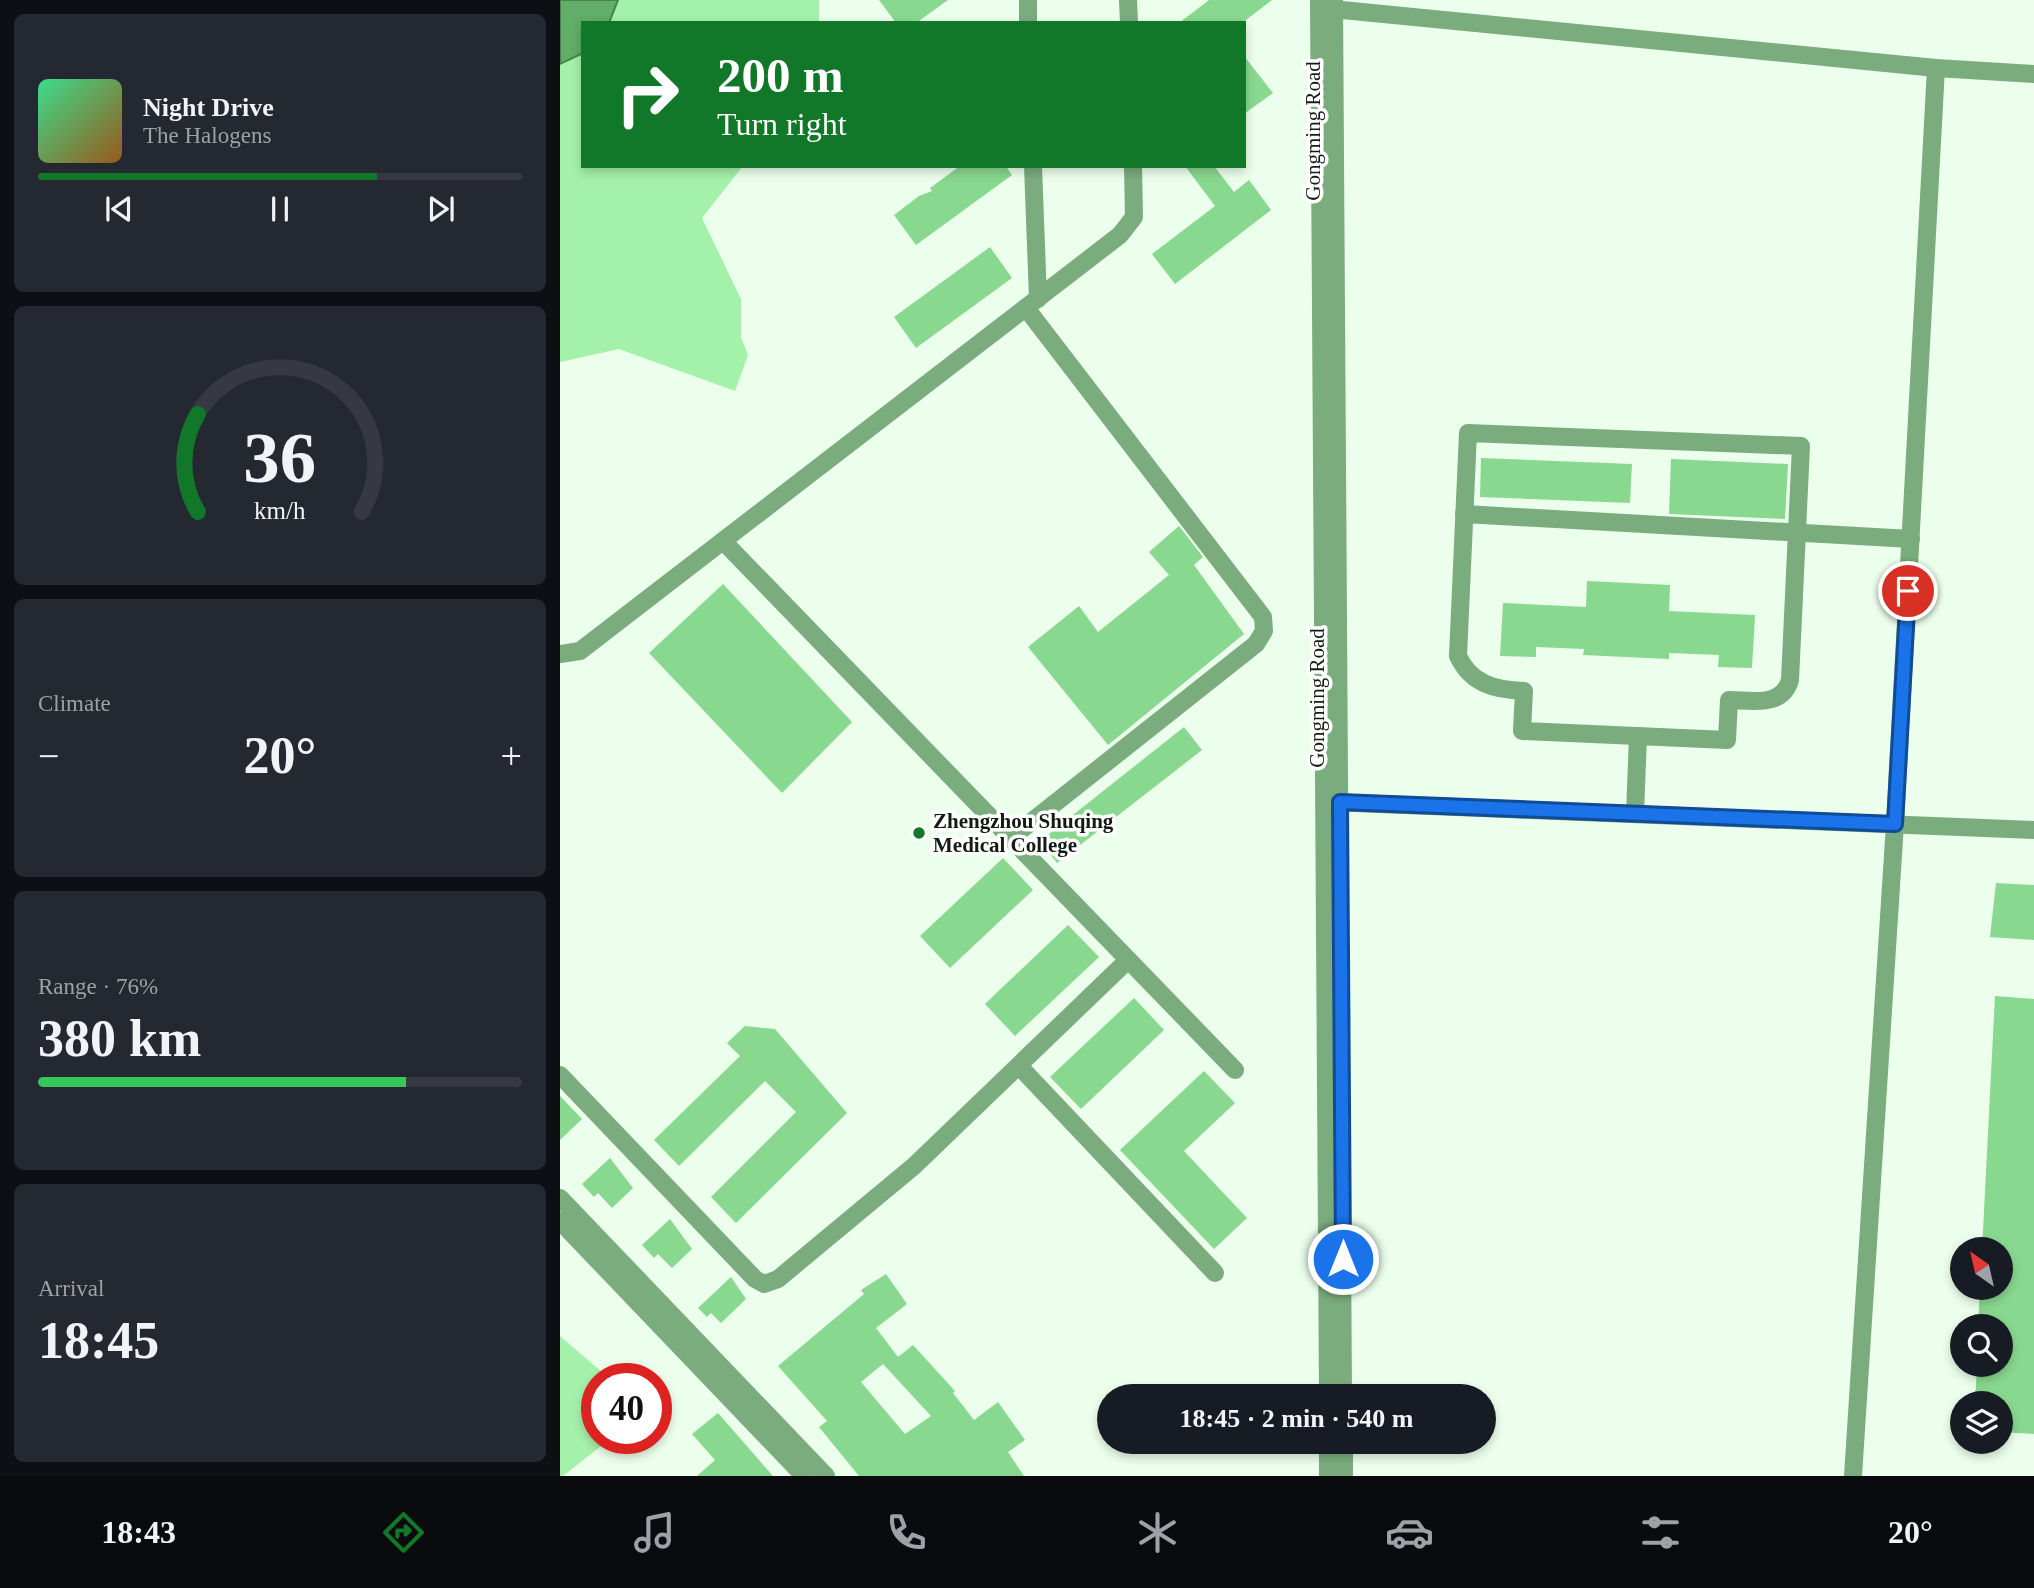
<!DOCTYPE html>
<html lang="en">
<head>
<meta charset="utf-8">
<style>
	body { margin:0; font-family:"Times New Roman",serif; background:#242831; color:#f1f3f6; height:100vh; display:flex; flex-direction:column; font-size:26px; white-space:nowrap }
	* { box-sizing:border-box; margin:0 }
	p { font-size:23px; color:#9ea1a6 }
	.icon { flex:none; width:38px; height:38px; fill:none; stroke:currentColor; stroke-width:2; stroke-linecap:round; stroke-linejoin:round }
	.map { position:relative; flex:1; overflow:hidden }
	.side { display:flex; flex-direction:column; gap:14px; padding:14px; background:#0d0f14; width:560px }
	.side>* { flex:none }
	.banner { position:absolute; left:21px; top:21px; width:665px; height:147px; border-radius:0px; box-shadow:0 4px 10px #0003; background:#117729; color:#fff; overflow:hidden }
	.needle { width:46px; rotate:326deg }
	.tools { position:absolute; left:1390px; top:1237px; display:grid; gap:14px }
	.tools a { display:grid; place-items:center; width:63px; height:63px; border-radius:50%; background:#171b24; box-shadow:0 4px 10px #0003; font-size:35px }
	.speed { position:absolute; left:21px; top:1363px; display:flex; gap:14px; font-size:35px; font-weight:700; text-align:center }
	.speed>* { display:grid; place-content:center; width:91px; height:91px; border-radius:50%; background:#171b24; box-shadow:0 4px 10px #0003; line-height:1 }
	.speed .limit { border:10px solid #d22; background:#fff; color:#111 }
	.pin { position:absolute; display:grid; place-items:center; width:60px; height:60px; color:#fff; margin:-30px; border:4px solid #fff; border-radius:50%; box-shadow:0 2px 7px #0007 }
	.me { position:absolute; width:77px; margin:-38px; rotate:0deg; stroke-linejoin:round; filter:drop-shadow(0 0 5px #0008) }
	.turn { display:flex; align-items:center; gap:24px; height:147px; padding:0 21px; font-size:32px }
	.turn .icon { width:91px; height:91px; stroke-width:2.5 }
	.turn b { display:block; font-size:49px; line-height:60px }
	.big { font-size:52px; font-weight:600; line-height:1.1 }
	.side .widget { flex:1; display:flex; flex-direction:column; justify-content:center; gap:10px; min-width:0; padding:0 24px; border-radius:10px; background:#242831 }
	.side .dial { align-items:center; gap:0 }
	.dial svg { height:182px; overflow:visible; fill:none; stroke:#363941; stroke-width:7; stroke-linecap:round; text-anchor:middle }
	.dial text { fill:#f1f3f6; stroke:none }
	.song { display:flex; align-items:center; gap:21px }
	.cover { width:84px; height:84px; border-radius:10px; background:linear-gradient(135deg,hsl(150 70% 55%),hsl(30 70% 35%)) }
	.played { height:7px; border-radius:4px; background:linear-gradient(90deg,#117729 70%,#363941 70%) }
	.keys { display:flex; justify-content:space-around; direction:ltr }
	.heat { display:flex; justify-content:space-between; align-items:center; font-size:38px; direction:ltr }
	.charge { height:10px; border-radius:5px; background:linear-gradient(90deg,#34c759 76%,#363941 0) }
	.trip { position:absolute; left:537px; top:1384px; width:399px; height:70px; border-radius:35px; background:#171b24; box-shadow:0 4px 10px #0003; font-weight:600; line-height:70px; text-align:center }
	.tabs { display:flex; height:112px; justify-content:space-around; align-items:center; background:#090b0e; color:#9ea1a6 }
	.tabs .icon { width:49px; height:49px }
	.tabs .active { color:#117729 }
	.tabs b { font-size:32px; color:#f1f3f6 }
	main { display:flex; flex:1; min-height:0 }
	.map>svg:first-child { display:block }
	.green { fill:#a4f2aa }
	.water { fill:#60ae68; stroke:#49824f; stroke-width:2 }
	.building { fill:#89d88f; fill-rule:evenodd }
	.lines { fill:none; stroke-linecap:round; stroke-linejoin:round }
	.minor { stroke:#7bac7e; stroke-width:18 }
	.route-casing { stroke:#114b97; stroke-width:18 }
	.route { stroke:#1a73e8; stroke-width:12 }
	.poi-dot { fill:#117729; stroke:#fff; stroke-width:2.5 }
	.labels { text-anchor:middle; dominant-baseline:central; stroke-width:7; stroke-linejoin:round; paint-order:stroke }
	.street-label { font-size:21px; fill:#131c14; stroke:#fff }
	.poi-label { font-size:21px; font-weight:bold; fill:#131c14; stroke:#fff; text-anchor:start }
</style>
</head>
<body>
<main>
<section class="side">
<div class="widget">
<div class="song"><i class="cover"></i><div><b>Night Drive</b><p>The Halogens</p></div></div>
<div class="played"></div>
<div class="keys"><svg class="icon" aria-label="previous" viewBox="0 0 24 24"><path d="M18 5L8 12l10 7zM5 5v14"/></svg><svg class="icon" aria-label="pause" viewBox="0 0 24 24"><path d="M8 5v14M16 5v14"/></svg><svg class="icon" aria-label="next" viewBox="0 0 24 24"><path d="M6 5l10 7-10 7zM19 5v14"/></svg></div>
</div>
<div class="widget dial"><svg viewBox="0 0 100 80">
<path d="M14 69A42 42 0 1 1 86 69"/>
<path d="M14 69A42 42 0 0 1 14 26" stroke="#117729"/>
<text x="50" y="56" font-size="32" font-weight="700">36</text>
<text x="50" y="72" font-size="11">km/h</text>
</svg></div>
<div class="widget"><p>Climate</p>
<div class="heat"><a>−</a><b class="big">20°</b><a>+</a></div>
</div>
<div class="widget"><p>Range · 76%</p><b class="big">380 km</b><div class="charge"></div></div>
<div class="widget"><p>Arrival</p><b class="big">18:45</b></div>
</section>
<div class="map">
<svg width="1474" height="1476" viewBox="0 0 1474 1476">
	<rect width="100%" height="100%" fill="#ecffec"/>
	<g class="green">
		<polygon points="0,0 259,0 259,23 23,23 23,166 183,166 142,218 181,299 181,337 188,355 175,391 59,349 0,362"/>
		<polygon points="0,1336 50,1379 37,1379 37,1438 50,1439 3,1476 0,1476"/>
	</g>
	<polygon class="water" points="0,0 58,0 49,23 23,23 23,53 0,64"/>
	<g class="building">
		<polygon points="319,0 388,0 356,23 336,23"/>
		<polygon points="649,0 712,0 682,23 619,23"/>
		<polygon points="684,56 713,93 684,114"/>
		<polygon points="400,166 446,166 452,175 356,245 334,215 359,196 372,191 370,188"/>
		<polygon points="625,166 654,166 674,192 689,180 711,210 615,284 592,254 655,206"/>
		<polygon points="430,247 452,278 356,348 334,317"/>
		<polygon points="921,458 1072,464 1070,503 920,497"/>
		<polygon points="1111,459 1228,464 1225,519 1109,514"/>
		<polygon points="619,526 643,557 634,565 684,634 548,745 468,647 519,606 538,632 609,575 589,552"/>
		<polygon points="1027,581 1110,585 1109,611 1195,615 1192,668 1158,667 1159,655 1109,653 1109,659 1023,655 1024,649 976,647 976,657 940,656 943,603 1026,607"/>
		<polygon points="163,584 292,722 222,793 89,653"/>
		<polygon points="624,727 642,750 497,863 480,841"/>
		<polygon points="443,858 473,890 390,968 360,936"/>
		<polygon points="1436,883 1474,885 1474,940 1430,937"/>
		<polygon points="508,925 539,957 455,1036 425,1004"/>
		<polygon points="1435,996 1474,999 1474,1434 1440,1432 1440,1404 1415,1404 1417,1365 1440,1365 1440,1326 1418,1326 1420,1288 1440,1288 1440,1250 1422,1250"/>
		<polygon points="574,998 604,1030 521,1109 490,1077"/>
		<polygon points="185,1026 215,1029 287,1113 176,1223 151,1197 236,1112 205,1081 119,1166 94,1140 180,1056 167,1043"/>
		<polygon points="644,1071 675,1103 624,1151 687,1218 654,1249 560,1150"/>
		<polygon points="0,1096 22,1119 0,1140"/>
		<polygon points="50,1158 73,1188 52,1208 38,1193 34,1197 22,1184"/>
		<polygon points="110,1219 132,1249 112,1268 98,1254 94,1258 82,1245"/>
		<path d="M326,1274L347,1304L316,1328L338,1357L353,1345L395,1391L393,1393L414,1420L438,1402L465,1440L448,1452L464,1476H299L259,1427L267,1421L218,1366L304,1294L301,1290ZM323,1364L371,1416L345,1434L301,1382Z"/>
		<polygon points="171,1277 186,1299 161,1323 151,1313 147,1317 138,1308"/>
		<polygon points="158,1413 213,1476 137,1476 155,1460 132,1434"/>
	</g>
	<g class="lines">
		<g class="minor">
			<polyline points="468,0 468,23"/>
			<polyline points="568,0 569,23"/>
			<polyline points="759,0 768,1396"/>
			<polyline points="774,0 783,1396"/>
			<polyline points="762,8 1376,68 1474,74"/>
			<polyline points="473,166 478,299"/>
			<path d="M908,433L1241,446L1230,680C1222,708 1191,700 1169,700L1167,740L962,731L964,691C935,690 911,684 898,656Z"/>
			<polyline points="904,514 1351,539"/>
			<polyline points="163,541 675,1070"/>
			<polyline points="0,654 20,651 560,235 574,217 573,166"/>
			<polyline points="768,802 1474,830"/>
			<polyline points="1075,814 1078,736"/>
			<polyline points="451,838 696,644 704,631 703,617 466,308"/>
			<polyline points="459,1066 655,1273"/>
			<polyline points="0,1075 195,1279 204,1284 218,1279 354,1166 568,960"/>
			<polyline points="0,1198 266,1476"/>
			<polyline points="0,1221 244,1476"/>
			<polyline points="768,1442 768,1476"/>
			<polyline points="784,1442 784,1476"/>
			<polyline points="1293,1476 1335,824 1376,68"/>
		</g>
	</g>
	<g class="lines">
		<defs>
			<polyline id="route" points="783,1259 780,802 1335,824 1348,591"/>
		</defs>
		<use href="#route" class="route-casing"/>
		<use href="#route" class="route"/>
	</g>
	<circle class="poi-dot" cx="359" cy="833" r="7"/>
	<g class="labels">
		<g class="street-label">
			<text transform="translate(753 131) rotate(-90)">Gongming Road</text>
			<text transform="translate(757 698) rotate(-90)">Gongming Road</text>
		</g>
		<g class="poi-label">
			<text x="373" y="821">Zhengzhou Shuqing<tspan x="373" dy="24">Medical College</tspan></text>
		</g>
	</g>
</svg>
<div class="tools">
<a><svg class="needle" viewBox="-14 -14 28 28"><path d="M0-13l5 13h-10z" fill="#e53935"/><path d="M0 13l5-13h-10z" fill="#9ea1a6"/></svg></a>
<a><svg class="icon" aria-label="search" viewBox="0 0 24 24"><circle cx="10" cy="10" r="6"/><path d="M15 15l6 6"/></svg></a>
<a><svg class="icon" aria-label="layers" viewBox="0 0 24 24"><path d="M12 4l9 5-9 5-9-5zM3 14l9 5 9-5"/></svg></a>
</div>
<div class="speed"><div class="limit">40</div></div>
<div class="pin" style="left:1348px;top:591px;background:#d93025"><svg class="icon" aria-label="arrive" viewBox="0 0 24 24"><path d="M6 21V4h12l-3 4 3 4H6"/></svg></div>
<svg class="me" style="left:783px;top:1259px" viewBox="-20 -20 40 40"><circle r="17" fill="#1a73e8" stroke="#fff" stroke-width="3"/><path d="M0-11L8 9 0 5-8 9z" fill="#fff"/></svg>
<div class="trip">18:45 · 2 min · 540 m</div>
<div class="banner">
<div class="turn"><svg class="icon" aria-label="right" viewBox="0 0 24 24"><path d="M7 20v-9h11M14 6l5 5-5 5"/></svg><div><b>200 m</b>Turn right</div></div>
</div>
</div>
</main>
<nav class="tabs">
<b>18:43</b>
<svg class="icon active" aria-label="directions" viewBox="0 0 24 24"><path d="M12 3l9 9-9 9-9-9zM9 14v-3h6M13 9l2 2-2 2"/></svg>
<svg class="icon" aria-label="music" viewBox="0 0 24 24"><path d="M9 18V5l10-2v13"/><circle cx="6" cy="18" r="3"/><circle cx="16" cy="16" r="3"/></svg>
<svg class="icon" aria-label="phone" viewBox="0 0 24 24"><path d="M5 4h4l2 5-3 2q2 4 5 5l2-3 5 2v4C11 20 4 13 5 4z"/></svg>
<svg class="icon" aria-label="climate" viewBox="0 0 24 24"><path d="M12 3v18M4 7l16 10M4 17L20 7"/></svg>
<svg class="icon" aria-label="car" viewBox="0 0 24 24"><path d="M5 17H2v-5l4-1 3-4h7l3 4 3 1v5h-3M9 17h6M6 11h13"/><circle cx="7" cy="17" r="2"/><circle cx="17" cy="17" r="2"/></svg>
<svg class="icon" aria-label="filters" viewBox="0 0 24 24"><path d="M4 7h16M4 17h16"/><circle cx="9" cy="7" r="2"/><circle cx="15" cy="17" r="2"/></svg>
<b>20°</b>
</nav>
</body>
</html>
